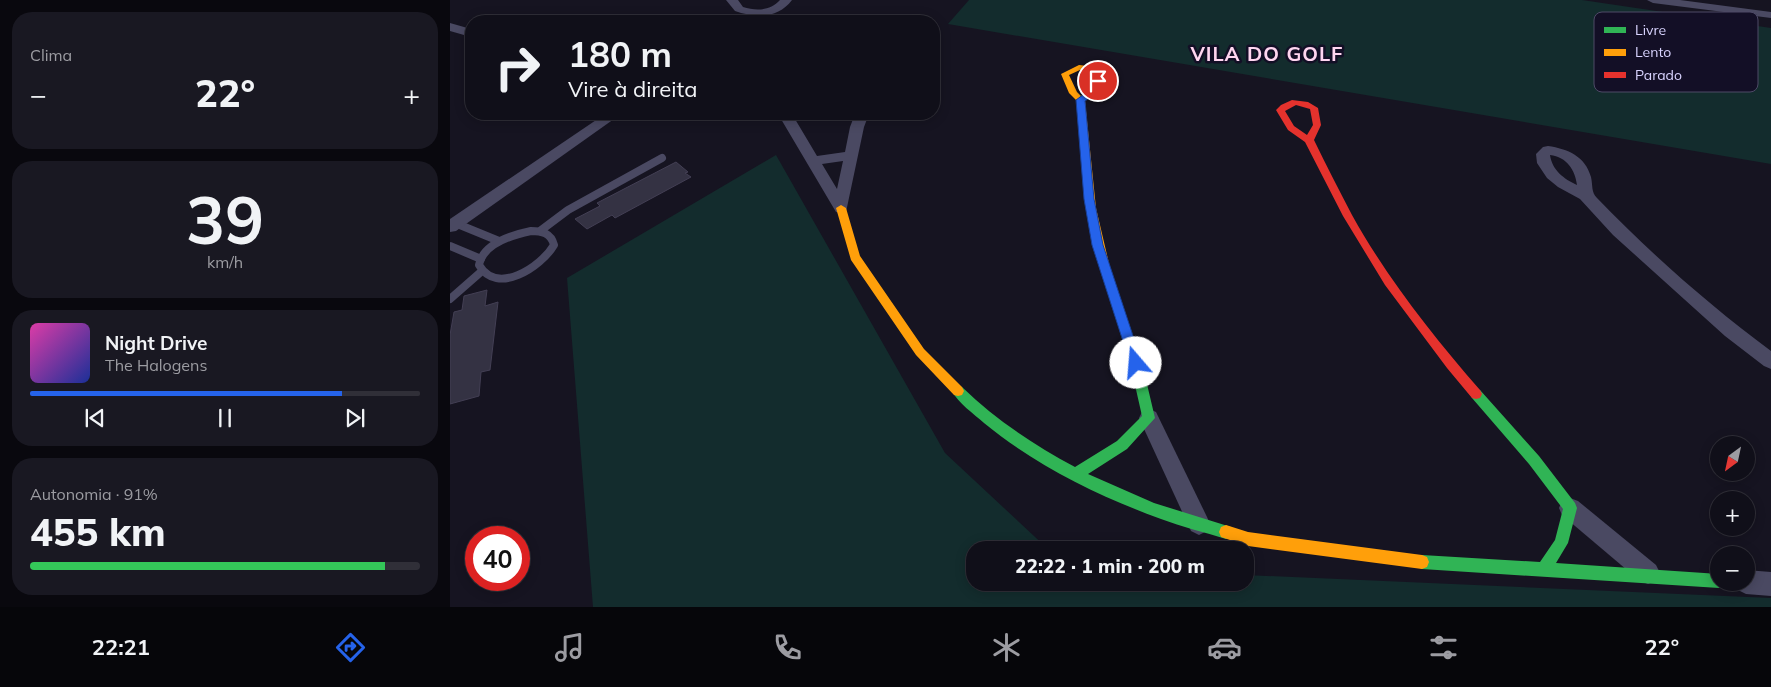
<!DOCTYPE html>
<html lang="pt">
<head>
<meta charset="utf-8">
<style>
	body { margin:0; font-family:Mulish,sans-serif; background:#191822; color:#f1f3f6; height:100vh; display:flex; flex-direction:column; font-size:19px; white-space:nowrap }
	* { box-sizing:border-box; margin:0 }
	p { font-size:16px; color:#9c9ca2 }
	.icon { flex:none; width:28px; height:28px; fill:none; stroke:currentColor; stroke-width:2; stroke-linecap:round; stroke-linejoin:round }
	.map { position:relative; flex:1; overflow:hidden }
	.details { display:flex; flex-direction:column; gap:12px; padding:12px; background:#09080e; width:450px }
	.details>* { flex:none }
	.top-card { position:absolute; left:15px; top:15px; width:475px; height:105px; border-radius:20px; box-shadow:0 2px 12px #0003,0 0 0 1px #302f38; background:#100f19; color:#f1f3f6; overflow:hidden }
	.needle { width:32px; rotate:213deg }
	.buttons { position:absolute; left:1260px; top:436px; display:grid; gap:10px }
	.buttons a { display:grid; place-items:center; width:45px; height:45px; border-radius:50%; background:#100f19; box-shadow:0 2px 12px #0003,0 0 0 1px #302f38; font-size:25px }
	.speed { position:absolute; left:15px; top:526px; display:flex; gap:10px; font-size:25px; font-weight:700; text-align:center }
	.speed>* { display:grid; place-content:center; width:65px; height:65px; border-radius:50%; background:#100f19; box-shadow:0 2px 12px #0003,0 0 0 1px #302f38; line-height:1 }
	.speed .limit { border:8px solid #d22; background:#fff; color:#111 }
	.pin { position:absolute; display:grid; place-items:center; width:42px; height:42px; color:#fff; margin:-21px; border:2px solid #fff; border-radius:50%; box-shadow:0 1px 5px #0007 }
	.me { position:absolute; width:55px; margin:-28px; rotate:342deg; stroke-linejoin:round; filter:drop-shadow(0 0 4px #0008) }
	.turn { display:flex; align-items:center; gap:18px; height:105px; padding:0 20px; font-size:22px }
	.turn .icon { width:65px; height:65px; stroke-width:2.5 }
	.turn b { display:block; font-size:35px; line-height:42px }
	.big { font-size:38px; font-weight:800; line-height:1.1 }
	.details .tile { flex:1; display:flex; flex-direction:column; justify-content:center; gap:8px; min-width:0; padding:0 18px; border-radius:20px; background:#191822 }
	.details .dial { align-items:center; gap:0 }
	.dial b { font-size:65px; line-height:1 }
	.song { display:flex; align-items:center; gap:15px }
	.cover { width:60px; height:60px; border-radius:8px; background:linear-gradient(135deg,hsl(320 70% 55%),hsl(230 70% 35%)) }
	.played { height:5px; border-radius:2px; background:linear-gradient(90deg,#2563eb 80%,#302f38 80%) }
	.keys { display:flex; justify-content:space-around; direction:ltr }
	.heat { display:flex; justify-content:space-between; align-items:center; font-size:28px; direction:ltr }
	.charge { height:8px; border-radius:4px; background:linear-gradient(90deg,#34c759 91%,#302f38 0) }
	.trip { position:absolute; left:516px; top:541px; width:288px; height:50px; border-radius:20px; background:#100f19; box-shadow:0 2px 12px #0003,0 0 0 1px #302f38; font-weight:800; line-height:50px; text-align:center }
	.tabs { display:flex; height:80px; justify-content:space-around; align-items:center; background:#06060a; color:#9c9ca2 }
	.tabs .icon { width:35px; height:35px }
	.tabs .on { color:#2563eb }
	.tabs b { font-size:22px; color:#f1f3f6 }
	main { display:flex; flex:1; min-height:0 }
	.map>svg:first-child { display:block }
	.green { fill:#132c2d }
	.building { fill:#343243; stroke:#433f54 }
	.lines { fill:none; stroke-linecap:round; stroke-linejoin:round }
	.lane { stroke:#4a4962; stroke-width:8 }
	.street { fill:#4a4962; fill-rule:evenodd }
	.fast { fill:#30b455; fill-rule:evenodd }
	.slow { fill:#ff9f0a; fill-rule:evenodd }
	.jam { fill:#e5322d; fill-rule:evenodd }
	.route { fill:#2563eb; stroke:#184099 }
	.labels { text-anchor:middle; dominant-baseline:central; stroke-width:5; stroke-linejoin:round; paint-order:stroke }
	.far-district-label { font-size:20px; font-weight:bold; letter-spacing:1px; fill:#ffd6f0; stroke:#130f26 }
	.key { fill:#130f26; stroke:#4e4a67; stroke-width:1 }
	.key-label { font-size:14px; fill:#d9d4ff }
</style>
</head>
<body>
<main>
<section class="details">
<div class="tile"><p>Clima</p>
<div class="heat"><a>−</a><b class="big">22°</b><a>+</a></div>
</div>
<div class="tile dial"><b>39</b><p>km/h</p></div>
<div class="tile">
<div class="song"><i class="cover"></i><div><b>Night Drive</b><p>The Halogens</p></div></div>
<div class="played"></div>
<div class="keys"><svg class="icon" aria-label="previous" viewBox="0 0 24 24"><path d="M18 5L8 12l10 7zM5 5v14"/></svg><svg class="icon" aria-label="pause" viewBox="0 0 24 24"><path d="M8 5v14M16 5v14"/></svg><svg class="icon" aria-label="next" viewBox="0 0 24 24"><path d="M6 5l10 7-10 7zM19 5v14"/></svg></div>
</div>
<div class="tile"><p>Autonomia · 91%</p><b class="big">455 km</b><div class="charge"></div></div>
</section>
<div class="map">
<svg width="1321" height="607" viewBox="0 0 1321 607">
	<rect width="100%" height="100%" fill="#161421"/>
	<g class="green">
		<polygon points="519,0 1132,0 1321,28 1321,164 498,24"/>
		<polygon points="326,155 495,453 599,550 525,550 525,582 795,582 795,575 1321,598 1321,607 143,607 117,278"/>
	</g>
	<g class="building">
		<polygon points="226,162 238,172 235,173 241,177 165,218 162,215 137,229 125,219 150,206 147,203"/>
		<polygon points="37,290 35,306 48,302 40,370 31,372 29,396 0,404 0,335 4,312 12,310 14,296"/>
	</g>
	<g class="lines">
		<g class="lane">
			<polyline points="5,223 49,241"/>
			<path d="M81,231C92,231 101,233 104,245C91,267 47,296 29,265C33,244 62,235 81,231Z"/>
			<polyline points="90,231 118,210 212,158"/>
			<polyline points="0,246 31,259"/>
			<polyline points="0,299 32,271"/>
		</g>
		<g class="street">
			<path d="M276,0H288L293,7C306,11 320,11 330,0H342C328,19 305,18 285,11Z"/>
			<polygon points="1197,0 1230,0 1321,12 1321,18 1203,3"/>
			<polygon points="0,23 21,29 21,37 0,31"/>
			<polygon points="155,114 171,114 6,231 0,232 0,219"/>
			<path d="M328,114H342L367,156L395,152L400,127L405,114H419L414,127L396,212L391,213L386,212ZM393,161L387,189L372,164Z"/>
			<path d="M1098,146C1118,149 1135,156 1141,177C1143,186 1141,192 1147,198C1200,253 1259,305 1321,351V369L1314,366L1275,336L1163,235L1130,199L1108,187L1097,178L1087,163L1086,154L1093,147ZM1100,155C1117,157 1125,170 1127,185C1114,179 1102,170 1100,155Z"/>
			<polygon points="699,409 706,412 757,517 760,524 757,531 749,535 741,531 689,418 692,412"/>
			<polygon points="1120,498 1128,501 1206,565 1210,573 1206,581 1198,584 1190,581 1112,515 1109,508 1112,501"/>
			<polygon points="1296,570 1321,572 1321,596 1296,594 1288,590 1285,582 1296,582"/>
		</g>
		<g class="fast">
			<path d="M656,268L661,272L692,363L705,418L677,449L638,474L704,503L781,527L783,532L781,537L776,539C754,532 732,527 711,519C648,496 585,465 534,423C524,414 508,403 502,391L504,387L508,386L512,387C546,420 584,445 625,467L667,441L692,416L680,363L651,272Z"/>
			<polygon points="1026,389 1030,390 1089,456 1125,503 1127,508 1118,543 1106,563 1269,574 1269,582 1276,582 1274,586 1269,588 972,569 967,567 965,562 967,557 972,555 1090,562 1105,540 1113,509 1079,464 1022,398 1020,394 1022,390"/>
		</g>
		<g class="slow">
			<path d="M629,65L648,67C654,82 648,92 635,101L646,208L661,272L656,276L651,272L636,208L627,101L619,93L611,74ZM630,70L641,71C643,83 641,89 631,96L627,92L619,75Z"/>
			<polygon points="391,205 396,208 410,256 474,349 512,387 514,391 512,395 508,396 504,395 466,355 401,260 386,208"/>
			<polygon points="776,525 798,532 972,555 977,557 979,562 977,567 972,569 798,546 771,537 769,532 771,527"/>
		</g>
		<path class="jam" d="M842,100L858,102L868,108L871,125L864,140C876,165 889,190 902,215C937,278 983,336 1030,390L1032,394L1030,398L1026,399L1022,398L997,368L935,285L893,216L855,142L838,130L826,110L831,105ZM846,105L860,109L863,125L857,135L844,126L835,111Z"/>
	</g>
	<polygon class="route" points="648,78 652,81 648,92 635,101 644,199 653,245 692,363 690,366 682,366 680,363 642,245 634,199 626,100 641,89 644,81"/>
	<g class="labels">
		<g class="far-district-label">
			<text x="817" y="53">VILA DO GOLF</text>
		</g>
	</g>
	<rect x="1144" y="12" width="164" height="80" rx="8" class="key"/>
	<rect x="1154" y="27" width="22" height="6" fill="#30b455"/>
	<rect x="1154" y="49" width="22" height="7" fill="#ff9f0a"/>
	<rect x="1154" y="72" width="22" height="6" fill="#e5322d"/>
	<g class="key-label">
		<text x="1185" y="35">Livre</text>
		<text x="1185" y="57">Lento</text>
		<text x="1185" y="80">Parado</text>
	</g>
</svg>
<div class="buttons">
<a><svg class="needle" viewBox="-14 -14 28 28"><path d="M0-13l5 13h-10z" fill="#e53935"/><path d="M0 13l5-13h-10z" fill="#9c9ca2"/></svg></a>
<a>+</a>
<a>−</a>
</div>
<div class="speed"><div class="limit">40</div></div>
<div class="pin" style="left:648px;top:81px;background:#d93025"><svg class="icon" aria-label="arrive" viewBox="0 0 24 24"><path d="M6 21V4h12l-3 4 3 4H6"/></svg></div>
<svg class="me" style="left:686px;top:363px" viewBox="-20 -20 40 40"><circle r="19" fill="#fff"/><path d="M0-13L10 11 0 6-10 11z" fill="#2563eb"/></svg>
<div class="trip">22:22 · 1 min · 200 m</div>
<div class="top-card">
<div class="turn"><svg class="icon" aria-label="right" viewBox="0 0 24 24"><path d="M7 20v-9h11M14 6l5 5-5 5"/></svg><div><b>180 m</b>Vire à direita</div></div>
</div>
</div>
</main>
<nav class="tabs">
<b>22:21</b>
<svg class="icon on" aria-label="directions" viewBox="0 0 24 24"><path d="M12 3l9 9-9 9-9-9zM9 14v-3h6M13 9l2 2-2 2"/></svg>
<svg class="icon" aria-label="music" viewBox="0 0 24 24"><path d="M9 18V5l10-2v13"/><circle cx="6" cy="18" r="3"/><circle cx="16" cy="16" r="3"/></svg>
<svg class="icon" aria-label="phone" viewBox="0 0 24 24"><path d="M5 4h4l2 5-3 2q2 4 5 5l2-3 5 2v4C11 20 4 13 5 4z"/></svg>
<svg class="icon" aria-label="climate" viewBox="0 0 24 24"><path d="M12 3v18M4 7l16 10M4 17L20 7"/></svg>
<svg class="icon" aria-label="car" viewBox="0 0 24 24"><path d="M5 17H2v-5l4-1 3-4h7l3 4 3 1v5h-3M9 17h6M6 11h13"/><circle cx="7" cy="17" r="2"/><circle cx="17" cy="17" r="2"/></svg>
<svg class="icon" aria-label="filters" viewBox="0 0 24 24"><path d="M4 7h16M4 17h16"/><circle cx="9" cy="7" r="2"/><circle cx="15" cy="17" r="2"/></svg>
<b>22°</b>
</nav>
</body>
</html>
